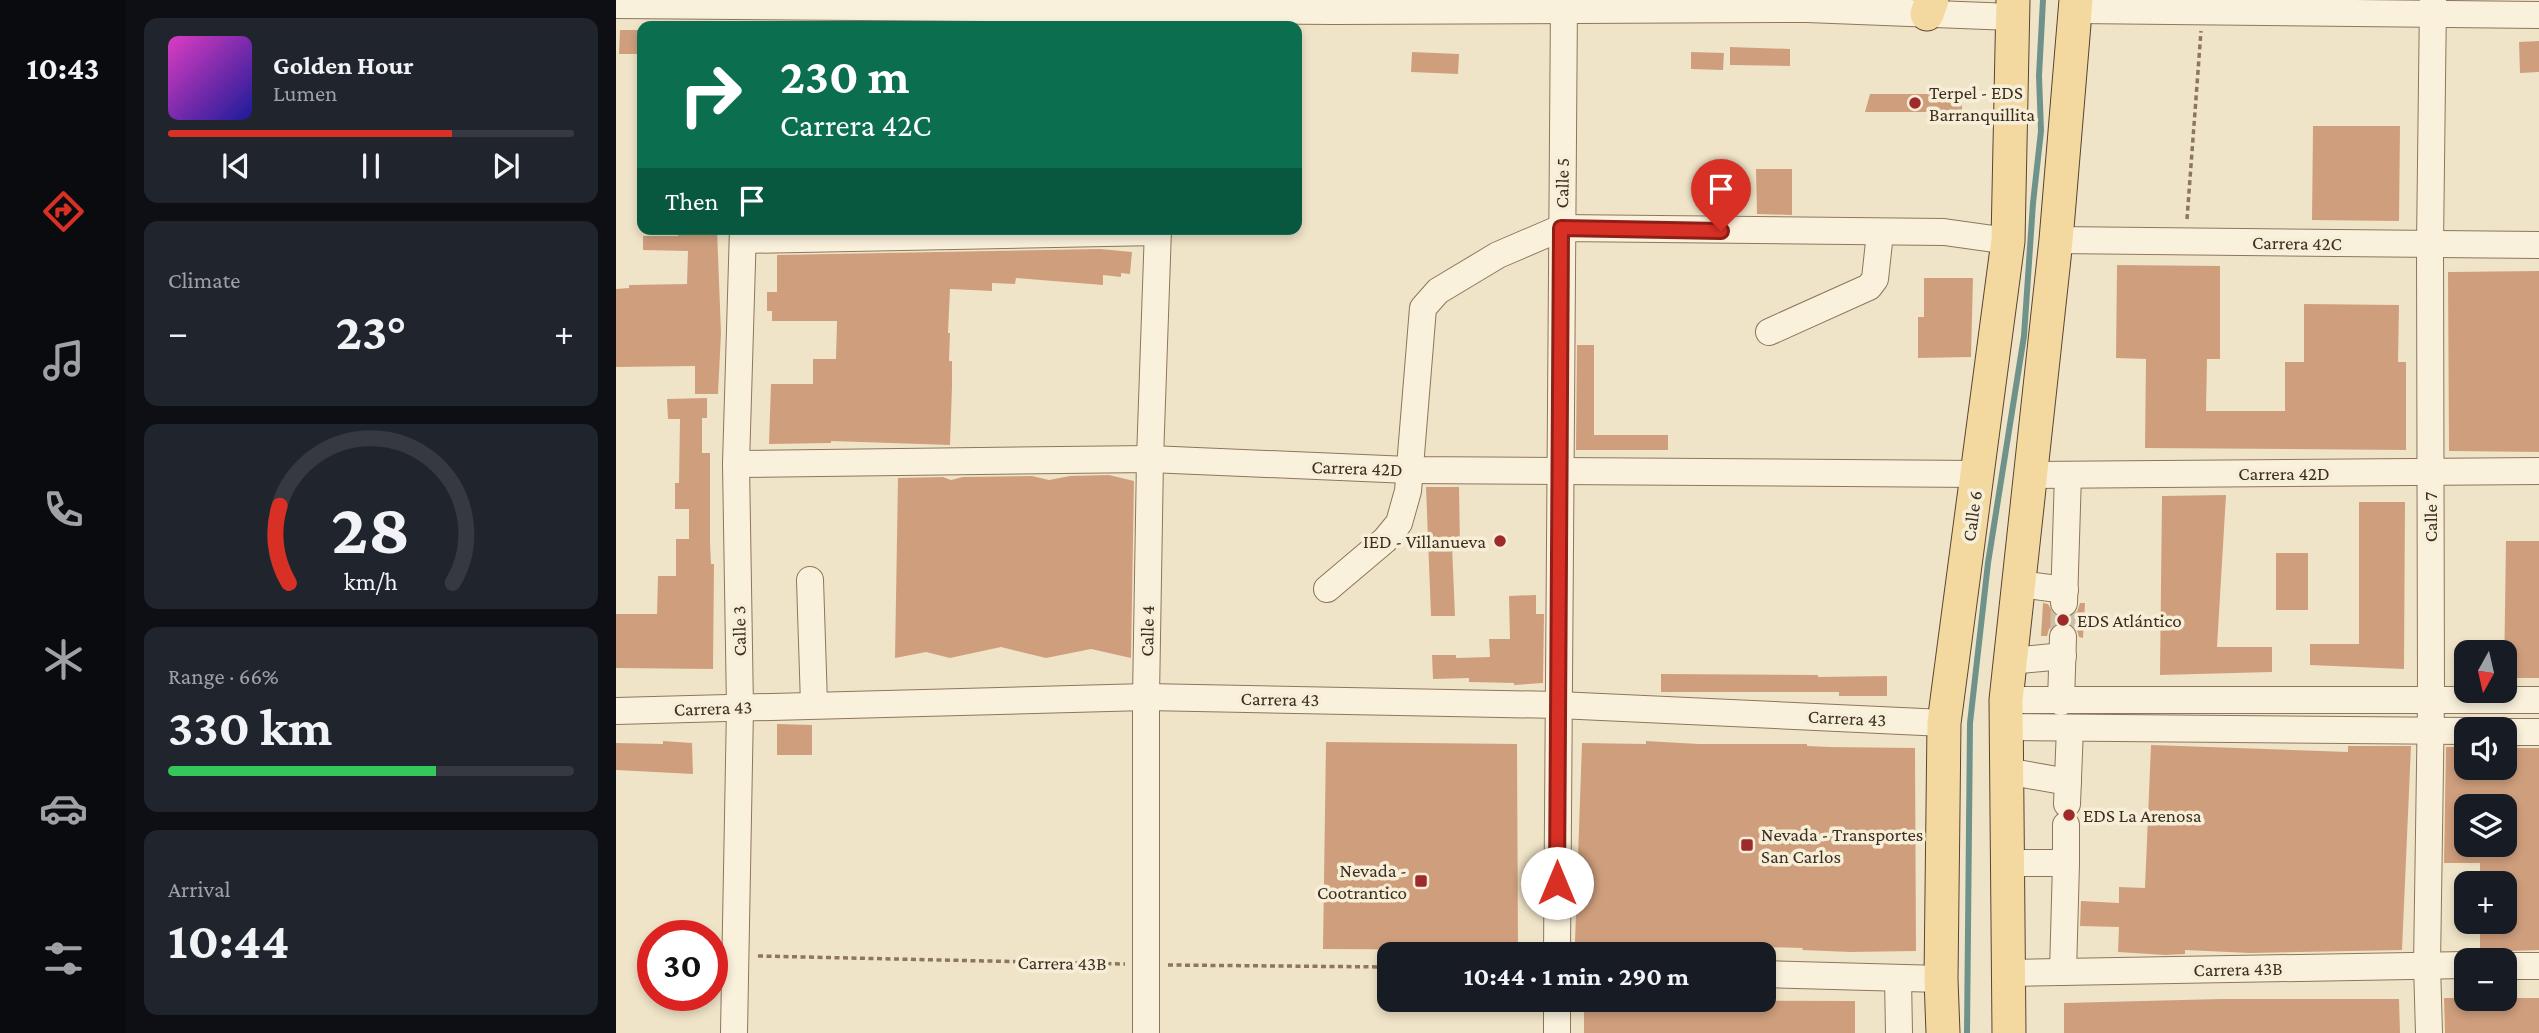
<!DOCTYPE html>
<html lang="en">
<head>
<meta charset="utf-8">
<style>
	body { margin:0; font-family:"Crimson Pro",serif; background:#20242c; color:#f1f3f6; height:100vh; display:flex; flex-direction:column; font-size:26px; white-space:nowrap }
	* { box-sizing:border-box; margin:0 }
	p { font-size:23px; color:#9ea1a6 }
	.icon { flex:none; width:38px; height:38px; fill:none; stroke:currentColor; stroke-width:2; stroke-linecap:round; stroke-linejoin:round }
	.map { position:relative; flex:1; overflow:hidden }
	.sheet { display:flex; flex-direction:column; gap:18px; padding:18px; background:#0d0f14; width:490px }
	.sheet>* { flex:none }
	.guide { position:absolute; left:21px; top:21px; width:665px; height:214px; border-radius:14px; box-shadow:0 4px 10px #0003; background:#0b6e4f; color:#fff; overflow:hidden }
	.needle { width:46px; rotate:188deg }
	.fabs { position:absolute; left:1838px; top:640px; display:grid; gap:14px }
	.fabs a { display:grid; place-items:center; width:63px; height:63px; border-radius:14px; background:#171b24; box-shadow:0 4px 10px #0003; font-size:35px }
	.speed { position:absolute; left:21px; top:920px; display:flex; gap:14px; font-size:35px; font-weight:700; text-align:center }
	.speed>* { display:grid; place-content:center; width:91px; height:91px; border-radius:50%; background:#171b24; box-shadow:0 4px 10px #0003; line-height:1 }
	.speed .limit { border:10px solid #d22; background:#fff; color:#111 }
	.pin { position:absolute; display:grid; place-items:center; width:60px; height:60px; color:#fff; margin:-72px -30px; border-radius:50% 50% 50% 0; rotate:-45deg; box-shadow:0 0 7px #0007 }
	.pin .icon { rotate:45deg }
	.me { position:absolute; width:77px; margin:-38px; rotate:0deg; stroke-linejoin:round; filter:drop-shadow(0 0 5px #0008) }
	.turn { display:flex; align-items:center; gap:24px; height:147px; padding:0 28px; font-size:32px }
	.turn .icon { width:91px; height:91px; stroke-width:2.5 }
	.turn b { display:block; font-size:49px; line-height:60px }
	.then { display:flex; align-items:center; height:66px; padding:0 28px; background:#0003; gap:14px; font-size:26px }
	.big { font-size:52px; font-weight:700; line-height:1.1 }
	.sheet .widget { flex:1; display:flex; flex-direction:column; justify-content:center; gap:10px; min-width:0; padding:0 24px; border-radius:14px; background:#20242c }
	.sheet .dial { align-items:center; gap:0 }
	.dial svg { height:182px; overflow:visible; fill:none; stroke:#363941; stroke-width:7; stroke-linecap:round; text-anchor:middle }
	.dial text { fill:#f1f3f6; stroke:none }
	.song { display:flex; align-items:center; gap:21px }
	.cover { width:84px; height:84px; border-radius:10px; background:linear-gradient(135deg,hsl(310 70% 55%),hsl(240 70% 35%)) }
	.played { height:7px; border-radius:4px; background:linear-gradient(90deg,#d93025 70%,#363941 70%) }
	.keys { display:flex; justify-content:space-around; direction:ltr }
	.heat { display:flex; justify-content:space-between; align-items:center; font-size:38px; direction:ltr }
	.charge { height:10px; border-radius:5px; background:linear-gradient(90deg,#34c759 66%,#363941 0) }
	.trip { position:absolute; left:761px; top:942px; width:399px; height:70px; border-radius:14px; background:#171b24; box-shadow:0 4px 10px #0003; font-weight:700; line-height:70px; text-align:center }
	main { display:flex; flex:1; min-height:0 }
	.tab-bar { display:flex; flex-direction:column; width:126px; justify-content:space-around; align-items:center; background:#090b0e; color:#9ea1a6 }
	.tab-bar .icon { width:49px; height:49px }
	.tab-bar .current { color:#d93025 }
	.tab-bar b { font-size:32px; color:#f1f3f6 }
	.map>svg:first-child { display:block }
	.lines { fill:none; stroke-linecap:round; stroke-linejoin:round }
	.stream { stroke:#6f938a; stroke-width:6 }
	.building { fill:#cf9f7d; fill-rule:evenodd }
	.minor-tunnel { stroke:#ccc0a6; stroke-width:26; stroke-dasharray:26 13; stroke-linecap:butt }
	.minor-casing { stroke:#8d765c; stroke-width:28 }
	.major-casing { stroke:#5b4430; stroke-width:35 }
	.path { stroke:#8d765c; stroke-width:3.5; stroke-dasharray:5 3.5; stroke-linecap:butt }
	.minor { stroke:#faf1dc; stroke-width:26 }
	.major { stroke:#f3d9a0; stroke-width:33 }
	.route-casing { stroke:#8d1f18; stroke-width:18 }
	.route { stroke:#d93025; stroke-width:12 }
	.poi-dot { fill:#9e2a2b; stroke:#f7eed8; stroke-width:2.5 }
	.labels { text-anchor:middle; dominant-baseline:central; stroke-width:7; stroke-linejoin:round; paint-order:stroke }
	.poi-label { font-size:19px; fill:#3d2e20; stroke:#f7eed8; text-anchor:start }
	.street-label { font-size:19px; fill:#3d2e20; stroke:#f7eed8 }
</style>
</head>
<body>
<main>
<nav class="tab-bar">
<b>10:43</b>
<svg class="icon current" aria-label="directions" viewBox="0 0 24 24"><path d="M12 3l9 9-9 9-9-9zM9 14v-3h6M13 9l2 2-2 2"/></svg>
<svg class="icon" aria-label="music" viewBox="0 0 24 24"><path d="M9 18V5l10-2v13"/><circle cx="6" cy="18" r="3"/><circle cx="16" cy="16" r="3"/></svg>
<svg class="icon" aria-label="phone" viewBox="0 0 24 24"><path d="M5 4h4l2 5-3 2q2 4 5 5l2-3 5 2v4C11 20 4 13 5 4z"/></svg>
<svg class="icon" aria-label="climate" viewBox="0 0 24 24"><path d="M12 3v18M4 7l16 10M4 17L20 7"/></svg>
<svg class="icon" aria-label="car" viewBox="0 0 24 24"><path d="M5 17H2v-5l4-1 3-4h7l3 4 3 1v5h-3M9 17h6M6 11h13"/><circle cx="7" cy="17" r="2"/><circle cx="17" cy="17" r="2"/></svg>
<svg class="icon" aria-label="filters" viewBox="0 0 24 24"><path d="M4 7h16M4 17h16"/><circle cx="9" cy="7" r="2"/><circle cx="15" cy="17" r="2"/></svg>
</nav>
<section class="sheet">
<div class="widget">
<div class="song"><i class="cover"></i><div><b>Golden Hour</b><p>Lumen</p></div></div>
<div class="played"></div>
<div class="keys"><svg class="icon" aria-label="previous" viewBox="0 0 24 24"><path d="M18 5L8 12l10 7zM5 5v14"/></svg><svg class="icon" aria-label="pause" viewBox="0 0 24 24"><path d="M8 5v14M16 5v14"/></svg><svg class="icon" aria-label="next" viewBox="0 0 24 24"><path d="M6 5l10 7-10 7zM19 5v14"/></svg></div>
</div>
<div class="widget"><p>Climate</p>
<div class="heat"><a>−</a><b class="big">23°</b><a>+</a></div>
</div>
<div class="widget dial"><svg viewBox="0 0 100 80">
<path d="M14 69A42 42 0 1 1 86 69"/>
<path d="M14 69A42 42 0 0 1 10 35" stroke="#d93025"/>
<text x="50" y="56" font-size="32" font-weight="700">28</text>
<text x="50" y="72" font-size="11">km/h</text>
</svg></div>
<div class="widget"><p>Range · 66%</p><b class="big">330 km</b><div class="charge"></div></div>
<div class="widget"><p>Arrival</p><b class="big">10:44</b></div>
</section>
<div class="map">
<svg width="1923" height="1033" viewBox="0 0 1923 1033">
	<rect width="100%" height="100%" fill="#f0e4c8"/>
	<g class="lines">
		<polyline class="stream" points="1351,1033 1354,723 1372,563 1408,336 1417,203 1425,131 1423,76 1427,0"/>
	</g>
	<g class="building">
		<polygon points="4,30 26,30 26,54 3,54"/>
		<polygon points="1923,41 1923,72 1904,73 1903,42"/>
		<polygon points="1114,47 1174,49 1174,66 1114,65"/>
		<polygon points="796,52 843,54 842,74 795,72"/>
		<polygon points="1075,52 1108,53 1107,70 1075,69"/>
		<polygon points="1254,94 1346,94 1346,112 1249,112"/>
		<polygon points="1697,126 1784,126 1783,221 1696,220"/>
		<polygon points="1140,169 1176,169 1176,215 1141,214"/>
		<polygon points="62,229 101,229 105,333 102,394 79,394 79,366 0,367 0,289 13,288 13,285 71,284 72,251 27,250 27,236 62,236"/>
		<polygon points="484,249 516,252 514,274 505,273 505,277 487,275 487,285 400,278 399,284 376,283 376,291 334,289 332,333 334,333 333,361 336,361 336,387 334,445 215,441 215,443 153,444 155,384 197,384 197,359 220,359 221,321 156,321 156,311 151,311 151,292 161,292 161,255"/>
		<polygon points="1501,265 1604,266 1604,359 1591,359 1590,411 1669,411 1669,362 1688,362 1688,304 1783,305 1782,362 1790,362 1790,450 1529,448 1530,359 1500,358"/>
		<polygon points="1923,271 1923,452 1833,451 1832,272"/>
		<polygon points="1308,278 1357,278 1355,357 1302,358 1302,317 1308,317"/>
		<polygon points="961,345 978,345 978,435 1052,435 1052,450 960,450"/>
		<polygon points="91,398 91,418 86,418 86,453 94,453 94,541 95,564 98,564 97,669 0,668 0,614 41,614 42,576 60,576 60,539 73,539 73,509 59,509 59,483 63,483 64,419 52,419 51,399"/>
		<polygon points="493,475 518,481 515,658 475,649 430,658 385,647 334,658 310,652 279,658 282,478 327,477 335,480 347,477 416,476 433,480 454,476"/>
		<polygon points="810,487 843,487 844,546 836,546 839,616 815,616"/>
		<polygon points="1610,495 1601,647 1656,647 1656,672 1544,675 1546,496"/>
		<polygon points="1743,502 1789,502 1788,669 1694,665 1694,644 1743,644"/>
		<polygon points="1890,541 1923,541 1923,678 1888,678"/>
		<rect x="1660" y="553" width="32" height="57"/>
		<polygon points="920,595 920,614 928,614 927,683 898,685 898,683 853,682 853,678 817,679 816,655 840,655 840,658 874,657 873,639 894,639 893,596"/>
		<polygon points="1427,603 1432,604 1439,616 1448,619 1461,612 1464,603 1469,603 1467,638 1463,637 1461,630 1456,624 1448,621 1439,624 1433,629 1431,636 1425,636"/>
		<polygon points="1045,674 1202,675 1202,677 1271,676 1271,696 1223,696 1223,692 1045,692"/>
		<polygon points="161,724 196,725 196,755 161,755"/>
		<polygon points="47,741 76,743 77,774 0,770 0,743 47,744"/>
		<polygon points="1030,741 1083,744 1191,744 1191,746 1214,747 1299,748 1300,951 1234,952 1186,950 1187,948 959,942 966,743 1030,744"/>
		<polygon points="710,742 901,744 902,950 707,949"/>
		<polygon points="1535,745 1732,752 1732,746 1795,746 1786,950 1634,953 1569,950 1569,954 1549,955 1502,952 1503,927 1464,926 1465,901 1503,903 1503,887 1529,888"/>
		<path d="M1830,747H1850V768H1888V748H1923V950L1864,952V922H1888V884H1864V863H1828ZM1850,807H1888V845H1850Z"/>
		<polygon points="1828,998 1923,998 1923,1033 1829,1033"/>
		<polygon points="1783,999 1784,1033 1448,1033 1448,1003 1605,999"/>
		<polygon points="968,1000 1239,1001 1239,1033 968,1033"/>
	</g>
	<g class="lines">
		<polyline class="minor-tunnel" points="1447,637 1448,603"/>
		<defs>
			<g id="minor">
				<polyline points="0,5 718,11 1191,9 1396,17"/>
				<polyline points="1461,10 1923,15"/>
				<polyline points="127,240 542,232"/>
				<polyline points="1440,240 1923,245"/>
				<polyline points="1153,332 1253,287 1259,279 1264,233"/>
				<polyline points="120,464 534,459 793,470 1362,474"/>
				<polyline points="1414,475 1923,471"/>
				<polyline points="194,580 198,704"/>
				<polyline points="1404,584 1449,590"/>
				<polyline points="711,589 769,540 783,523 792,491 807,308 822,291 882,255 945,228 1328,232 1392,241"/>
				<polyline points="1448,603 1452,475"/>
				<polyline points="1395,661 1447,656"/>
				<polyline points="1390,700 1923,700"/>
				<polyline points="1445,702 1447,637"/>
				<polyline points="0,711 530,697 942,705 1328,723"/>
				<polyline points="1390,727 1850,731"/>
				<polyline points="1888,732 1923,732"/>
				<polyline points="1390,771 1452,782"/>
				<polyline points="1451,804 1454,728"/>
				<polyline points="1392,863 1450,863 1450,825"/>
				<polyline points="941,954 948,0"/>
				<polyline points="1888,966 1923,966"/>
				<polyline points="1447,972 1450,863"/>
				<polyline points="1394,973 1850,965"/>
				<polyline points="1148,974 1325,979"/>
				<polyline points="1282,978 1283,1033"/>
				<polyline points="941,999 941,1033"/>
				<polyline points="118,1033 124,708 120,464 127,229"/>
				<polyline points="530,1033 530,697 534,459 542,229"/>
				<polyline points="1813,1033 1811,965 1815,700 1814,245 1817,0"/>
			</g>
			<g id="major">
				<polyline points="1311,14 1316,0"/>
				<polyline points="1327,1033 1325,979 1328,723 1392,241 1397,0"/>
				<polyline points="1393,1033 1390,700 1440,240 1460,0"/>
			</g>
		</defs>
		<use href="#minor" class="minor-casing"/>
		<use href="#major" class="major-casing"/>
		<g class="path">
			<polyline points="1571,219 1585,31"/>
			<polyline points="142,956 509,964"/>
			<polyline points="552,965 774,967"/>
		</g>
		<use href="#minor" class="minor"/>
		<use href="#major" class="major"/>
	</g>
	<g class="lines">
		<defs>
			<polyline id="route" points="941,883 945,228 1105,231"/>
		</defs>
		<use href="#route" class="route-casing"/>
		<use href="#route" class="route"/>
	</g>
	<g class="poi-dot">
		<circle cx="1299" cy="103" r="7"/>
		<circle cx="884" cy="541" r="7"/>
		<circle cx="1447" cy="620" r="7"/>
		<circle cx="1453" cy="815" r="7"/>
		<rect x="1124" y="838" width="14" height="14" rx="3.5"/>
		<rect x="798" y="874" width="14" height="14" rx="3.5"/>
	</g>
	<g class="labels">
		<g class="poi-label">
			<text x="1313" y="92">Terpel - EDS<tspan x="1313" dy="22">Barranquillita</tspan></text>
			<text x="870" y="541" text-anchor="end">IED - Villanueva</text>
			<text x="1461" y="620">EDS Atlántico</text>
			<text x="1467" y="815">EDS La Arenosa</text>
			<text x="1145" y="834">Nevada - Transportes<tspan x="1145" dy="22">San Carlos</tspan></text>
			<text x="791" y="870" text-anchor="end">Nevada -<tspan x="791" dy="22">Cootrantico</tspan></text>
		</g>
		<g class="street-label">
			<text transform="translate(946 183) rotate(-89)">Calle 5</text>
			<text transform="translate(1681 243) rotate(1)">Carrera 42C</text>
			<text transform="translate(741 468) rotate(2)">Carrera 42D</text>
			<text x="1668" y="473">Carrera 42D</text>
			<text transform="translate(1356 516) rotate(-82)">Calle 6</text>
			<text transform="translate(1814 517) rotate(-90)">Calle 7</text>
			<text transform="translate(123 631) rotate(-91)">Calle 3</text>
			<text transform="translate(531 631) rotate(-89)">Calle 4</text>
			<text transform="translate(664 699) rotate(1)">Carrera 43</text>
			<text transform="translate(97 708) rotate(-2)">Carrera 43</text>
			<text transform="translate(1231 718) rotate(3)">Carrera 43</text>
			<text transform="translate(446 963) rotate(1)">Carrera 43B</text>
			<text transform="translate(1622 969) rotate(-1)">Carrera 43B</text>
		</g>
	</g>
</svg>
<div class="fabs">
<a><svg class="needle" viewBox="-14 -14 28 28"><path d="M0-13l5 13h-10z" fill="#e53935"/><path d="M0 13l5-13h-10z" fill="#9ea1a6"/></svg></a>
<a><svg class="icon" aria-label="sound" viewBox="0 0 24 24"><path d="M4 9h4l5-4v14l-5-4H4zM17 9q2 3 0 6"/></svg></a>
<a><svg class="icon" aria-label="layers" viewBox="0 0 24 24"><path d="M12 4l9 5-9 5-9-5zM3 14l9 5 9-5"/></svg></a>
<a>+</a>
<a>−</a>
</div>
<div class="speed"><div class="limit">30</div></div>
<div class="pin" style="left:1105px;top:231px;background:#d93025"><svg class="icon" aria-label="arrive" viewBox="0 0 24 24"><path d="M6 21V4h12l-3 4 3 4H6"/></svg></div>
<svg class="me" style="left:941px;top:883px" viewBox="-20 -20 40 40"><circle r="19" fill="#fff"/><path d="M0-13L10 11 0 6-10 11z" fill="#d93025"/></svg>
<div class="trip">10:44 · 1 min · 290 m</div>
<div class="guide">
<div class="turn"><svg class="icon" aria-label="right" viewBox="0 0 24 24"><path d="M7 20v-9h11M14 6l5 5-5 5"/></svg><div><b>230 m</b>Carrera 42C</div></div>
<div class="then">Then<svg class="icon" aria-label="arrive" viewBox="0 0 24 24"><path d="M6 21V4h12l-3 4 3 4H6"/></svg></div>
</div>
</div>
</main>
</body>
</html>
